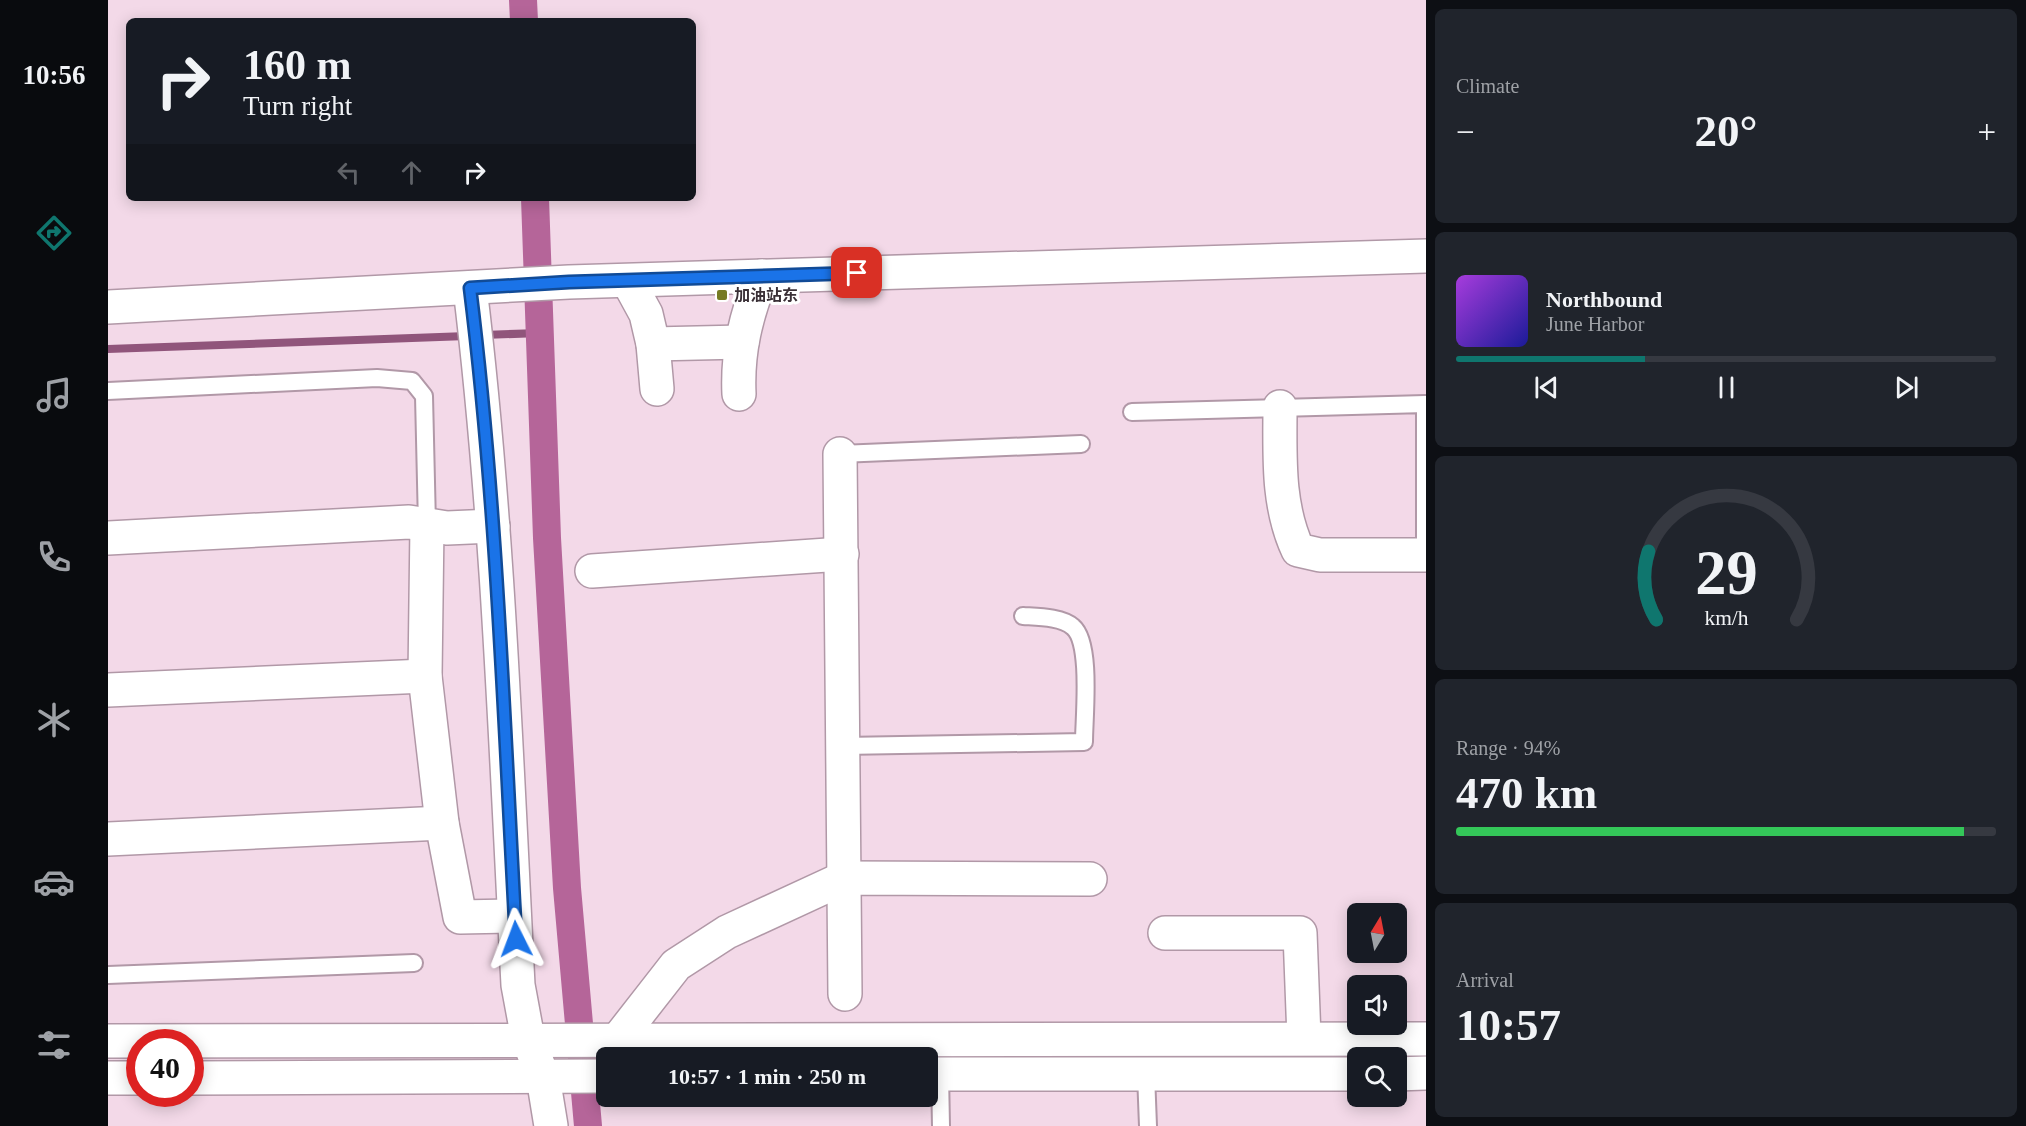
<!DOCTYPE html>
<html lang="en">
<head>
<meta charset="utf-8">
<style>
	body { margin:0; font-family:"Times New Roman","Noto Sans SC",serif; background:#20242c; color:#f1f3f6; height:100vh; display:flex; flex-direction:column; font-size:22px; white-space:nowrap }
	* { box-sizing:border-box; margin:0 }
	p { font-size:20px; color:#9ea1a6 }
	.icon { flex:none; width:33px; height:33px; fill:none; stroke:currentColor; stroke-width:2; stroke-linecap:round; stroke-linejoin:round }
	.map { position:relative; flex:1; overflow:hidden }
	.side { display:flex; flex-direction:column; gap:9px; padding:9px; background:#0d0f14; width:600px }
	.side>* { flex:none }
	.top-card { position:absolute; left:18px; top:18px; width:570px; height:183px; border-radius:9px; box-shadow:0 3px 15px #0003; background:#171b24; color:#f1f3f6; overflow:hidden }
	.needle { width:39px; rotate:10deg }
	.tools { position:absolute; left:1239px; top:903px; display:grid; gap:12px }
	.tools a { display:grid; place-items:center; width:60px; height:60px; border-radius:9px; background:#171b24; box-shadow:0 3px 15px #0003; font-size:30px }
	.speed { position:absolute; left:18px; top:1029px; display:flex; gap:12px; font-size:30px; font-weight:700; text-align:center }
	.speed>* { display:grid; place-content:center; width:78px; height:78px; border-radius:50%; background:#171b24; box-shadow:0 3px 15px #0003; line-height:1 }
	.speed .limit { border:9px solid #d22; background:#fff; color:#111 }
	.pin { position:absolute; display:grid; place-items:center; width:51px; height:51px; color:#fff; margin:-26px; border-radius:12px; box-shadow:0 3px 9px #0006 }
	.me { position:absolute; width:66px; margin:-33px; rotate:357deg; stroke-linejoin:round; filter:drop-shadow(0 0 4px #0008) }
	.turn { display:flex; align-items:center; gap:21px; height:126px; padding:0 18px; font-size:27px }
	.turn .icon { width:78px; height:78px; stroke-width:2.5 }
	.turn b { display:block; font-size:42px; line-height:51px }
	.lanes { display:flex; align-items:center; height:57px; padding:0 18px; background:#0003; justify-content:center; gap:30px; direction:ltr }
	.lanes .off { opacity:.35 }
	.big { font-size:45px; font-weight:700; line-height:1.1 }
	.side .card { flex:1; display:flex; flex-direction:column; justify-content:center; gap:9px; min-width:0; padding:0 21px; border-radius:9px; background:#20242c }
	.side .dial { align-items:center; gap:0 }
	.dial svg { height:156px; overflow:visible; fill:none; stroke:#363941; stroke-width:7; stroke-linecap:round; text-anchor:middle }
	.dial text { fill:#f1f3f6; stroke:none }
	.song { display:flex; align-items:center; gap:18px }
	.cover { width:72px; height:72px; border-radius:9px; background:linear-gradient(135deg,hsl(280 70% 55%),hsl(240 70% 35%)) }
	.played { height:6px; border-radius:3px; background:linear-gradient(90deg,#0f766e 35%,#363941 35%) }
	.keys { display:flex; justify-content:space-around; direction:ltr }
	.heat { display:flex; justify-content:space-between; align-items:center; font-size:33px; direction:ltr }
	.charge { height:9px; border-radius:4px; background:linear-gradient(90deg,#34c759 94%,#363941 0) }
	.trip { position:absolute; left:488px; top:1047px; width:342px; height:60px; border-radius:9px; background:#171b24; box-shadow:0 3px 15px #0003; font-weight:700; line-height:60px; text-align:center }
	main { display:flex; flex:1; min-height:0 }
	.tab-bar { display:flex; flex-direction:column; width:108px; justify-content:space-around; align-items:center; background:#090b0e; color:#9ea1a6 }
	.tab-bar .icon { width:42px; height:42px }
	.tab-bar .on { color:#0f766e }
	.tab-bar b { font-size:27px; color:#f1f3f6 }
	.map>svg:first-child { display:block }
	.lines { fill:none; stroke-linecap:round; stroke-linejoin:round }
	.stream { stroke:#90557b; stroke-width:8 }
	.canal { stroke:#b56599; stroke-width:28 }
	.lane-casing { stroke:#b198a7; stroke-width:20 }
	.street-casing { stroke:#b198a7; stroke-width:36 }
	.secondary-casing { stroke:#b198a7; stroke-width:36 }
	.lane { stroke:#fff; stroke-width:16 }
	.street { stroke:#fff; stroke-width:33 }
	.secondary { stroke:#fff; stroke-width:33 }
	.route-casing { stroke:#114b97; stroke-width:15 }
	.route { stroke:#1a73e8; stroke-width:10 }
	.poi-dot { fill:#767b24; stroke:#fff; stroke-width:2 }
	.labels { text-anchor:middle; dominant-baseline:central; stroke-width:6; stroke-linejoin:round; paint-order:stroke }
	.poi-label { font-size:16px; font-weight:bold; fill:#3a3036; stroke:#fff; text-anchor:start }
</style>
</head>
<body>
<main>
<nav class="tab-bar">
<b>10:56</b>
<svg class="icon on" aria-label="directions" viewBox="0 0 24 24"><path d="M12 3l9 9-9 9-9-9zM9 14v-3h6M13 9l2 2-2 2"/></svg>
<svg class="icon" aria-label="music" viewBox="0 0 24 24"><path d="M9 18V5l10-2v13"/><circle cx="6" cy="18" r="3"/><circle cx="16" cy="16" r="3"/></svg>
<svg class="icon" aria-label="phone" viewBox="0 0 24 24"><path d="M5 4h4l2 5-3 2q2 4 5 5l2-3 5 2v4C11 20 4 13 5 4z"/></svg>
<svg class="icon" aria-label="climate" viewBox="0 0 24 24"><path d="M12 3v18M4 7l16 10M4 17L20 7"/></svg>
<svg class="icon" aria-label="car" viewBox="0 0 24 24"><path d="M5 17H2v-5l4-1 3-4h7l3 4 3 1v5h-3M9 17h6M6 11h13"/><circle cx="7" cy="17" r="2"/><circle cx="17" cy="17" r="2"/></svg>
<svg class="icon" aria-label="filters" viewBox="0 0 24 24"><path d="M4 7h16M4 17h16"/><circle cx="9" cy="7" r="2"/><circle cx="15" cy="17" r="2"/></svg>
</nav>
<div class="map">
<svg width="1318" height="1126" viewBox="0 0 1318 1126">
	<rect width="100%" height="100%" fill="#f3d9e8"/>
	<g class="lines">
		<g class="stream">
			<polyline points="375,335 432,333"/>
			<polyline points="0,349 359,336"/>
		</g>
		<g class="canal">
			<polyline points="415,0 416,21"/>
			<polyline points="427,198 439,538 459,888 480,1126"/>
		</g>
		<defs>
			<g id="lane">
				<polyline points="0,391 269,378 304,381 316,396 319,525"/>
				<polyline points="1024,412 1317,404 1317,555"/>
				<polyline points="732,454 973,444"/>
				<path d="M735,746L976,742C976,717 984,643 965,627C954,617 930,617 915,616"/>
				<polyline points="0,975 306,963"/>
				<polyline points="832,1074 833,1126"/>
				<polyline points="1038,1074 1040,1126"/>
			</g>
			<g id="street">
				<polyline points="520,281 538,314 545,344 549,389"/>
				<polyline points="545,344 634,342"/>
				<path d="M631,394C629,352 638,315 654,276"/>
				<path d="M1172,407C1172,456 1169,505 1190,550L1212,555H1318"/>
				<polyline points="732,454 737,994"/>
				<polyline points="319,525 317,676 334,823 352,917 406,916"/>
				<polyline points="0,538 301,522 339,528 385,526"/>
				<polyline points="484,571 734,554"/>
				<polyline points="0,690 317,676"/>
				<polyline points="0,839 334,823"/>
				<polyline points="1057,933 1192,933 1196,1038"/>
				<polyline points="512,1058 511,1038 568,965 619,932 736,878 982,879"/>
				<polyline points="435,1077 443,1126"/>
			</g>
			<g id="secondary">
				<path d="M362,288C390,519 398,752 410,985L420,1039L435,1077"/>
				<polyline points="0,307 461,282 1318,256"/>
				<polyline points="0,1041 1318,1039"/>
				<polyline points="819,1074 1250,1074"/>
				<polyline points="1288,1074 1318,1073"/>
				<polyline points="0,1078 32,1078"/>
				<polyline points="82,1078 498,1076"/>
			</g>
		</defs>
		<use href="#lane" class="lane-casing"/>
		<use href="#street" class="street-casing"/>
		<use href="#secondary" class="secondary-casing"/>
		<use href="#lane" class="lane"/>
		<use href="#street" class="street"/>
		<use href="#secondary" class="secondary"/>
	</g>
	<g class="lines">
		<defs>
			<path id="route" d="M408,939C396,722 389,504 362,288L461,282L749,273"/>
		</defs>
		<use href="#route" class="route-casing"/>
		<use href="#route" class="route"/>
	</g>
	<rect class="poi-dot" x="608" y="289" width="12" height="12" rx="3"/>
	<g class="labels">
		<g class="poi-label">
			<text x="626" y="295">加油站东</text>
		</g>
	</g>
</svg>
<div class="tools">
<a><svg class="needle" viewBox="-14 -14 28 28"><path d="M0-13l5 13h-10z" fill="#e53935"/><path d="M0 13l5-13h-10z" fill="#9ea1a6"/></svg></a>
<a><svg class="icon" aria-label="sound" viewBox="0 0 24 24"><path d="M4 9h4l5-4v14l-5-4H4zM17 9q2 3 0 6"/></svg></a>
<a><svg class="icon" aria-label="search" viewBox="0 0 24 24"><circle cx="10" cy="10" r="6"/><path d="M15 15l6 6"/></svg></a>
</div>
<div class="speed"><div class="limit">40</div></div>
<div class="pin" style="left:749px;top:273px;background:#d93025"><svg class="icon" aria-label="arrive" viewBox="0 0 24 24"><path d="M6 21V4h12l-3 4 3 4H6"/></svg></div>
<svg class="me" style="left:408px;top:939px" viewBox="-20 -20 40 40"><path d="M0-17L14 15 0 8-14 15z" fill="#1a73e8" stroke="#fff" stroke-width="4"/></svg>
<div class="trip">10:57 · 1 min · 250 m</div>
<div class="top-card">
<div class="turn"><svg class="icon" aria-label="right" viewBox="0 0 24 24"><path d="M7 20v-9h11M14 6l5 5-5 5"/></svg><div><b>160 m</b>Turn right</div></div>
<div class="lanes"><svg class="icon off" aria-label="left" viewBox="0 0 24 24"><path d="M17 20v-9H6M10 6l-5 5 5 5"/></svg><svg class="icon off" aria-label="ahead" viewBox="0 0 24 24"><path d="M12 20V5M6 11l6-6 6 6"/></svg><svg class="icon" aria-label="right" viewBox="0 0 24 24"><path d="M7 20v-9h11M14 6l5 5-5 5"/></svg></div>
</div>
</div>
<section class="side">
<div class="card"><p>Climate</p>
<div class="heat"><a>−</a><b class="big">20°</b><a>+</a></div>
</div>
<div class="card">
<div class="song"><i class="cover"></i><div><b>Northbound</b><p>June Harbor</p></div></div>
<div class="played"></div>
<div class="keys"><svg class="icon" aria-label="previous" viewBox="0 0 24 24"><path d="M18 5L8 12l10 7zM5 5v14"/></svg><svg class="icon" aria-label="pause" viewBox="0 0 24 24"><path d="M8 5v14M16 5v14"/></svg><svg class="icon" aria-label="next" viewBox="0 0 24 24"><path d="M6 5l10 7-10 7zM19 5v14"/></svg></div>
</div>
<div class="card dial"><svg viewBox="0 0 100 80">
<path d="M14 69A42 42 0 1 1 86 69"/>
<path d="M14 69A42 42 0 0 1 10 34" stroke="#0f766e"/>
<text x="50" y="56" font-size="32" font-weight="700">29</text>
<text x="50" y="72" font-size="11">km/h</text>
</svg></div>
<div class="card"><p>Range · 94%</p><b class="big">470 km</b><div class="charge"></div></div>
<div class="card"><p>Arrival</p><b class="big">10:57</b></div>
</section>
</main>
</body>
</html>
